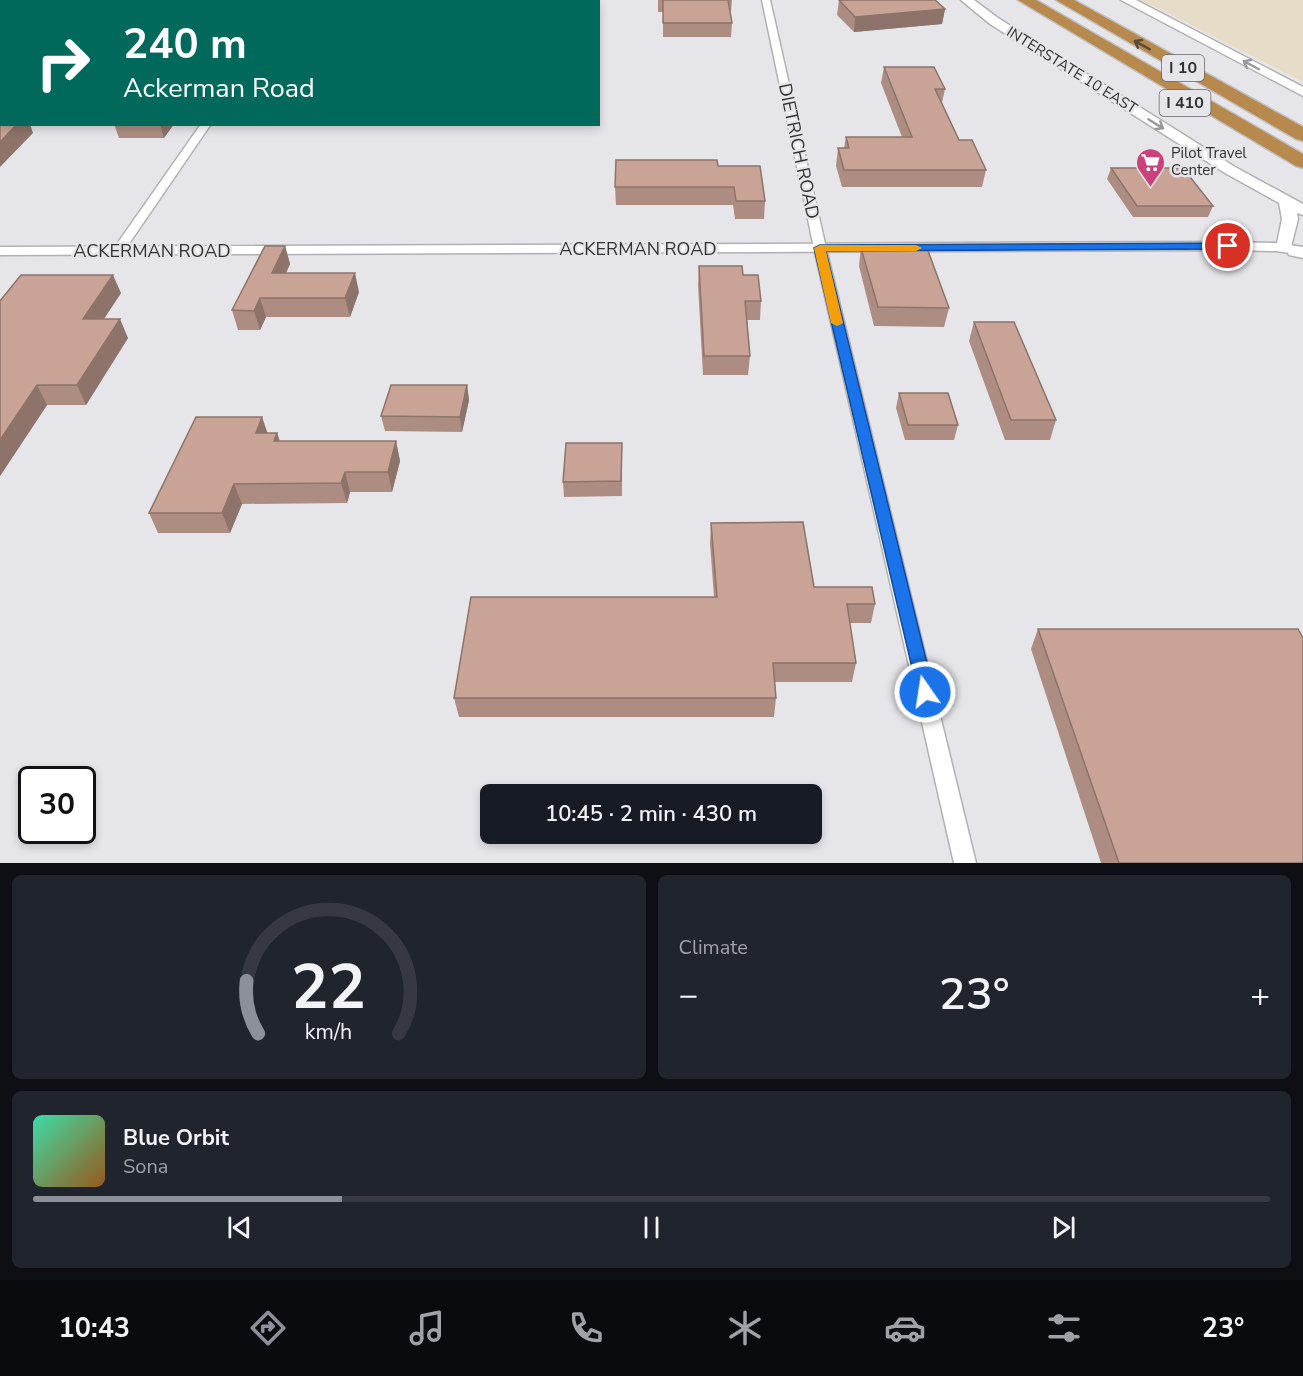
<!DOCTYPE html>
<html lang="en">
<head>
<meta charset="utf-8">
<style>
	body { margin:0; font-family:"Nunito Sans",sans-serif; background:#20242c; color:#f1f3f6; height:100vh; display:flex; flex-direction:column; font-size:22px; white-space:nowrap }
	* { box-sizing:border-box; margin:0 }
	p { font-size:20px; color:#9ea1a6 }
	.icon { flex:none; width:33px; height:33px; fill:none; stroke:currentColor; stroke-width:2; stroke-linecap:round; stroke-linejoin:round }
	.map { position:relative; height:863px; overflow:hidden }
	.sheet { display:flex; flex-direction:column; gap:12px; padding:12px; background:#0d0f14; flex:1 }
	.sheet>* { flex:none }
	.banner { position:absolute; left:0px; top:0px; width:600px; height:126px; box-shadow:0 3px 9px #0003; background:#00695c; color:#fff; overflow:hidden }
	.speed { position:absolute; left:18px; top:766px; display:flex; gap:12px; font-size:30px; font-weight:700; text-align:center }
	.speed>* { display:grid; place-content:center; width:78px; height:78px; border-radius:50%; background:#171b24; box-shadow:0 3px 9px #0003; line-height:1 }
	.speed .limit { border:3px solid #111; border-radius:9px; background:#fff; color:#111 }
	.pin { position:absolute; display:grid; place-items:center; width:51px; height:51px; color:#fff; margin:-26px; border:3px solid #fff; border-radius:50%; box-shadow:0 2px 6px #0007 }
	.me { position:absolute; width:66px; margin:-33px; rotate:347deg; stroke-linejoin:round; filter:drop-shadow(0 0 4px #0008) }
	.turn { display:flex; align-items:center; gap:21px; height:126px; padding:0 24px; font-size:27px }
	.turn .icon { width:78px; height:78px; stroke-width:2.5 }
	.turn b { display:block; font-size:42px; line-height:51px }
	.big { font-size:45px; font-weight:600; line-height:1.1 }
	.sheet .card { flex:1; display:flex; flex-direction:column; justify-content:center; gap:9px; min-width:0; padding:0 21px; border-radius:9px; background:#20242c }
	.sheet .dial { align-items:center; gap:0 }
	.dial svg { height:156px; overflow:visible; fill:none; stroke:#363941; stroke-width:7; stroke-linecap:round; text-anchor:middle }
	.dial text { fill:#f1f3f6; stroke:none }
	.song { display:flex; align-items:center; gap:18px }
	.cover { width:72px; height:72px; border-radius:9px; background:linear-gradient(135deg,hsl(160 70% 55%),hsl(30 70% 35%)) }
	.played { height:6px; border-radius:3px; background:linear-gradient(90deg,#8c9099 25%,#363941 25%) }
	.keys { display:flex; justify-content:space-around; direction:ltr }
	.heat { display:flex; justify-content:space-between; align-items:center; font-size:33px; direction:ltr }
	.sheet .tiles { flex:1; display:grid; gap:12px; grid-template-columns:1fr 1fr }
	.card:last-child { grid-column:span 2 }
	.trip { position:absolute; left:480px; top:784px; width:342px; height:60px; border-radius:9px; background:#171b24; box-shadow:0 3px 9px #0003; font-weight:600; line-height:60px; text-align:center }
	.tab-bar { display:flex; height:96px; justify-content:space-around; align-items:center; background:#090b0e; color:#9ea1a6 }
	.tab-bar .icon { width:42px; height:42px }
	.tab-bar .active { color:#8c9099 }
	.tab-bar b { font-size:27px; color:#f1f3f6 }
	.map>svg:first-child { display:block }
	.commercial { fill:#e7dcc7 }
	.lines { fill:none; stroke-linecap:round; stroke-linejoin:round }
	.minor-casing { stroke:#b1b1b5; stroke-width:3 }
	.tertiary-casing { stroke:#b1b1b5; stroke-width:3 }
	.secondary-casing { stroke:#b1b1b5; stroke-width:3 }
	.motorway-casing { stroke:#c1c1c2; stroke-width:3 }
	.minor { fill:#fff; fill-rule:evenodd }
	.tertiary { fill:#fff; fill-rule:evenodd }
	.secondary { fill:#fff; fill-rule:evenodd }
	.motorway { fill:#b7894c; fill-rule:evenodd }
	.wall { fill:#ad8d81 }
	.shaded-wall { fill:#8d7369 }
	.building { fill:#c9a496; stroke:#8d7369; stroke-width:1.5 }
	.oneway { stroke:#594b3a }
	.oneway2 { stroke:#989898 }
	.route { fill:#1a73e8; stroke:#114b97; stroke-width:1.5 }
	.slow { fill:#f59e0b }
	.labels { text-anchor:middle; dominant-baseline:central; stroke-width:5; stroke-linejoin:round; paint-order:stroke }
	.far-street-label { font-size:15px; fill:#313132; stroke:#e6e6ea }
	.far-poi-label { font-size:15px; fill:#313132; stroke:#e6e6ea; text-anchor:start }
	.shield { fill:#e6e6ea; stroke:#676769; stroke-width:1.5 }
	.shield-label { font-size:16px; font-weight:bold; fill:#313132 }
	.street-label { font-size:18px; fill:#313132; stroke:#e6e6ea }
</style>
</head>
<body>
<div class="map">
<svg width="1303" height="863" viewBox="0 0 1303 863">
	<rect width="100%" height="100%" fill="#e6e6ea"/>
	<polygon class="commercial" points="1140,0 1303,0 1303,82 1158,8"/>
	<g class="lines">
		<defs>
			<g id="minor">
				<polygon points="289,0 297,0 288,2"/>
				<polygon points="762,0 770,0 826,248 976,863 954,863 814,248"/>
				<polygon points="201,124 211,124 122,254 114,254 112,251"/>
			</g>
			<polygon id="tertiary" points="1228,242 1276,243 1303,247 1303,255 1276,251 1228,250 0,255 0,247"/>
			<g id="secondary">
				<polygon points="961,0 974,0 998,18 1235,167 1303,204 1303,215 1297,213 1298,219 1291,247 1285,248 1277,243 1282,219 1279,203 1225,173 990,24"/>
				<polygon points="1121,0 1136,0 1303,87 1303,96"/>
				<polygon points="1295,246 1303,248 1303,258 1289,255 1287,251 1289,247"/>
			</g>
			<g id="motorway">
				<polygon points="1018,0 1036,0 1303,154 1303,168 1296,166"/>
				<polygon points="1056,0 1074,0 1303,127 1303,141 1296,139"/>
			</g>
		</defs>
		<use href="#minor" class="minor-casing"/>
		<use href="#tertiary" class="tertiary-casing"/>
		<use href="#secondary" class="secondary-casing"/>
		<use href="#motorway" class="motorway-casing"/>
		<use href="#minor" class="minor"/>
		<use href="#tertiary" class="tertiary"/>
		<use href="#secondary" class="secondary"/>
		<use href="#motorway" class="motorway"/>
	</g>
	<g class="wall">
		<polygon points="217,0 261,0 259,2 217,2"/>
		<polygon points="658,0 732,0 731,11 730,11 732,23 731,37 663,37 663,12 658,12"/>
		<polygon points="839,0 945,9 942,24 854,32 837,15"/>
		<polygon points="884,67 945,89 942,103 959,140 986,170 982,187 842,187 836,166 838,148 844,148 846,137 902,137 881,83"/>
		<polygon points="114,124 174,124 164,138 119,138"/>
		<polygon points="718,166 765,201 764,219 735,219 733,205 616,205 615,187"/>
		<polygon points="1111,168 1213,206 1208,217 1133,217 1107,179"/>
		<polygon points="285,246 290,264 286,273 359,292 350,317 266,317 260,330 238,330 232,310"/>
		<polygon points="861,248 949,308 944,327 874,326 859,266"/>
		<polygon points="699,266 743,275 761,301 760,320 747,320 750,356 748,375 703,375 698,285"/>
		<polygon points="121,293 104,319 128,338 86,405 47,405 0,476 0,301"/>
		<polygon points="974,322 1056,420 1050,440 1005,440 969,341"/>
		<polygon points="467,385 469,400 462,432 385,431 381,416"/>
		<polygon points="899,393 958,425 954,440 905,440 896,408"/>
		<polygon points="267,433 277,433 280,441 396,441 400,461 392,492 350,492 347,503 242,504 230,533 158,533 149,513"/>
		<polygon points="622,458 622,496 564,497 563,482"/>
		<polygon points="711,523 814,587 875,604 871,623 850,623 856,663 852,682 775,682 776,698 774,717 459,717 454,698 714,597 710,543"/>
		<polygon points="1038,629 1303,863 1101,863 1031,649"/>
	</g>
	<g class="shaded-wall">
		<polygon points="345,0 353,0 353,2 344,2"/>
		<polygon points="945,9 942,24 854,32 855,17"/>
		<polygon points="17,124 30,124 33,133 0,167 0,142"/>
		<polygon points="160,124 174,124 164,138"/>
		<polygon points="285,246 290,264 277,292 272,273"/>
		<polygon points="355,273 359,292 350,317 345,298"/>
		<polygon points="113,275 121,293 91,338 83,319"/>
		<polygon points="260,298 266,317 260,330 254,311"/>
		<polygon points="120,319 128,338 86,405 77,385"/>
		<polygon points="37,385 47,405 0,476 0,440"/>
		<polygon points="467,385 469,400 462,432 460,417"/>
		<polygon points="262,417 269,437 256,433"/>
		<polygon points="277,433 283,453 274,441"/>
		<polygon points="396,441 400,461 392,492 388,472"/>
		<polygon points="345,472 350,492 347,503 341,483"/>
		<polygon points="234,484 242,504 230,533 222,513"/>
	</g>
	<g class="building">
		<polygon points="304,0 345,0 344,2 303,2"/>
		<polygon points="663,0 728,0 732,23 663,23"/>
		<polygon points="839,0 935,0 945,9 855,17"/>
		<polygon points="884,67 934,67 945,89 935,89 959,140 972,140 986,170 844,170 838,148 849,148 846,137 912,137"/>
		<polygon points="0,116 2,116 2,124 17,124 0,142"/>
		<polygon points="616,160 717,160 718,166 760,166 765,201 736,201 734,187 615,187"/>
		<polygon points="1111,168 1183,168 1213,206 1137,206"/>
		<polygon points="265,246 285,246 272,273 355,273 345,298 260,298 254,311 232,310"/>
		<polygon points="861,248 927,248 949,308 878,307"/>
		<polygon points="699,266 742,266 743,275 758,275 761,301 745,301 750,356 704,356"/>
		<polygon points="21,275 113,275 83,319 120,319 77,385 37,385 0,440 0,301"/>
		<polygon points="974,322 1014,322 1056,420 1011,420"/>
		<polygon points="391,385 467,385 460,417 381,416"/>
		<polygon points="899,393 948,393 958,425 908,425"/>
		<polygon points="196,417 262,417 256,433 277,433 274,441 396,441 388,472 345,472 341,483 234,484 222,513 149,513"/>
		<polygon points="566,443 622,443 621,481 563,482"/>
		<polygon points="803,522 814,587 872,587 875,604 847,604 856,663 773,663 776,698 454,698 471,597 717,597 711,523"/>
		<polygon points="1038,629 1298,629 1303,638 1303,863 1119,863"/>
	</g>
	<defs><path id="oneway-shaft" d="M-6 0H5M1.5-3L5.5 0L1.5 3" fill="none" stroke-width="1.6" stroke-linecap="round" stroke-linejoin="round" transform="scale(1.5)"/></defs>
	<use class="oneway" href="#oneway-shaft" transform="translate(1142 45) rotate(-151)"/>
	<g class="oneway2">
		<use href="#oneway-shaft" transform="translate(1251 65) rotate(-152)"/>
		<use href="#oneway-shaft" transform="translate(1156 124) rotate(32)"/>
	</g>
	<polygon class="route" points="1228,243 1234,246 1232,249 826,251 934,692 931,698 925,700 919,698 814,248 820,245"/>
	<polygon class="slow" points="820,245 916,245 922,248 916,251 826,251 843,323 837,326 831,323 814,248"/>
	<defs>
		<symbol id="supermarket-pin" viewBox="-11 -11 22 30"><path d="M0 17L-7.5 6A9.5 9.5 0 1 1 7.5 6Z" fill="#cb427a" stroke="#e6e6ea"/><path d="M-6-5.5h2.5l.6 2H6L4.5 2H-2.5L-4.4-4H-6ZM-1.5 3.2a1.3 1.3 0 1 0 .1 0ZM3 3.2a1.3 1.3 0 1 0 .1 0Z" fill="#fff"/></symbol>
	</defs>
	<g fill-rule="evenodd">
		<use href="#supermarket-pin" x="1134" y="146" width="33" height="45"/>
	</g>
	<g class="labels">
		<g class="far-street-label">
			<text transform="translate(1072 70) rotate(32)">INTERSTATE 10 EAST</text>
		</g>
		<g class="far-poi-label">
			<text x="1171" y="153">Pilot Travel<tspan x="1171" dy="17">Center</tspan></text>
		</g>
		<g class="shield">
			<rect x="1162" y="55" width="42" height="26" rx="4.5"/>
			<rect x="1159.5" y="90" width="51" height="26" rx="4.5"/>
		</g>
		<g class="shield-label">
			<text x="1183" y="68">I 10</text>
			<text x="1185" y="103">I 410</text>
		</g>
		<g class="street-label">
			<text transform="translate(799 151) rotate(78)">DIETRICH ROAD</text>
			<text x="638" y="249">ACKERMAN ROAD</text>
			<text x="152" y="251">ACKERMAN ROAD</text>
		</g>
	</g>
</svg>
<div class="speed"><div class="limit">30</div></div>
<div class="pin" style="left:1228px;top:246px;background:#d93025"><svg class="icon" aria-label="arrive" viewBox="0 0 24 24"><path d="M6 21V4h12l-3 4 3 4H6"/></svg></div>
<svg class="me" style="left:925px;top:692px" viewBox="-20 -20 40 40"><circle r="17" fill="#1a73e8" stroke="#fff" stroke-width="3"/><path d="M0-11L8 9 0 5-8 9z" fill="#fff"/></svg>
<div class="trip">10:45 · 2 min · 430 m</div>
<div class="banner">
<div class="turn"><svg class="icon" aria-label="right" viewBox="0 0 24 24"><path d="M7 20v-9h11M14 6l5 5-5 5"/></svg><div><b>240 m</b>Ackerman Road</div></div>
</div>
</div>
<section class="sheet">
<div class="tiles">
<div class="card dial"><svg viewBox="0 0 100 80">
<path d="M14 69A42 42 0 1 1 86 69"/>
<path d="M14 69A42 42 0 0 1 8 42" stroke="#8c9099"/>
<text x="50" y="56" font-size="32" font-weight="700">22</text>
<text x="50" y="72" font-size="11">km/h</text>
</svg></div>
<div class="card"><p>Climate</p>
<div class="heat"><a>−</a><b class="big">23°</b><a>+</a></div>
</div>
<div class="card">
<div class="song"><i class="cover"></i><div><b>Blue Orbit</b><p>Sona</p></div></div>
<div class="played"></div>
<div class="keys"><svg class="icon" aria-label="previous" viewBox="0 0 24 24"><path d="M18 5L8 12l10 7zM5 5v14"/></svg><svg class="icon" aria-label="pause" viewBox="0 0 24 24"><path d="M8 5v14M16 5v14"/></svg><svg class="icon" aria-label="next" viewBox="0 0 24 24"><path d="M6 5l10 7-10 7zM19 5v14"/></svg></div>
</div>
</div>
</section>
<nav class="tab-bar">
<b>10:43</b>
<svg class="icon active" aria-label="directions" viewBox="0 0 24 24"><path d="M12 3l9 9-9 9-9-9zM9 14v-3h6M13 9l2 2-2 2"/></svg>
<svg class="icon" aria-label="music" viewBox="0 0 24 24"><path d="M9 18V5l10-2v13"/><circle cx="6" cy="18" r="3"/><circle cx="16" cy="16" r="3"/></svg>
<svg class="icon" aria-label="phone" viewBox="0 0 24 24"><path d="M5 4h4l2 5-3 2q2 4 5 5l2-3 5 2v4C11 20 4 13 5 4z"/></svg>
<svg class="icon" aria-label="climate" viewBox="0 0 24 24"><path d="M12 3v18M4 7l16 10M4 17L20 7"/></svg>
<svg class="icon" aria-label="car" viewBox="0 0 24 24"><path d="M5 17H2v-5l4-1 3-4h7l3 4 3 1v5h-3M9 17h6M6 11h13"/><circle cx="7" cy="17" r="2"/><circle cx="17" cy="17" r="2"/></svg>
<svg class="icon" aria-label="filters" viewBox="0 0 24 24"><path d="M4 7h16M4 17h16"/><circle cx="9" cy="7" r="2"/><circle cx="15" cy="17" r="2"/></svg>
<b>23°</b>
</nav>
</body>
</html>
